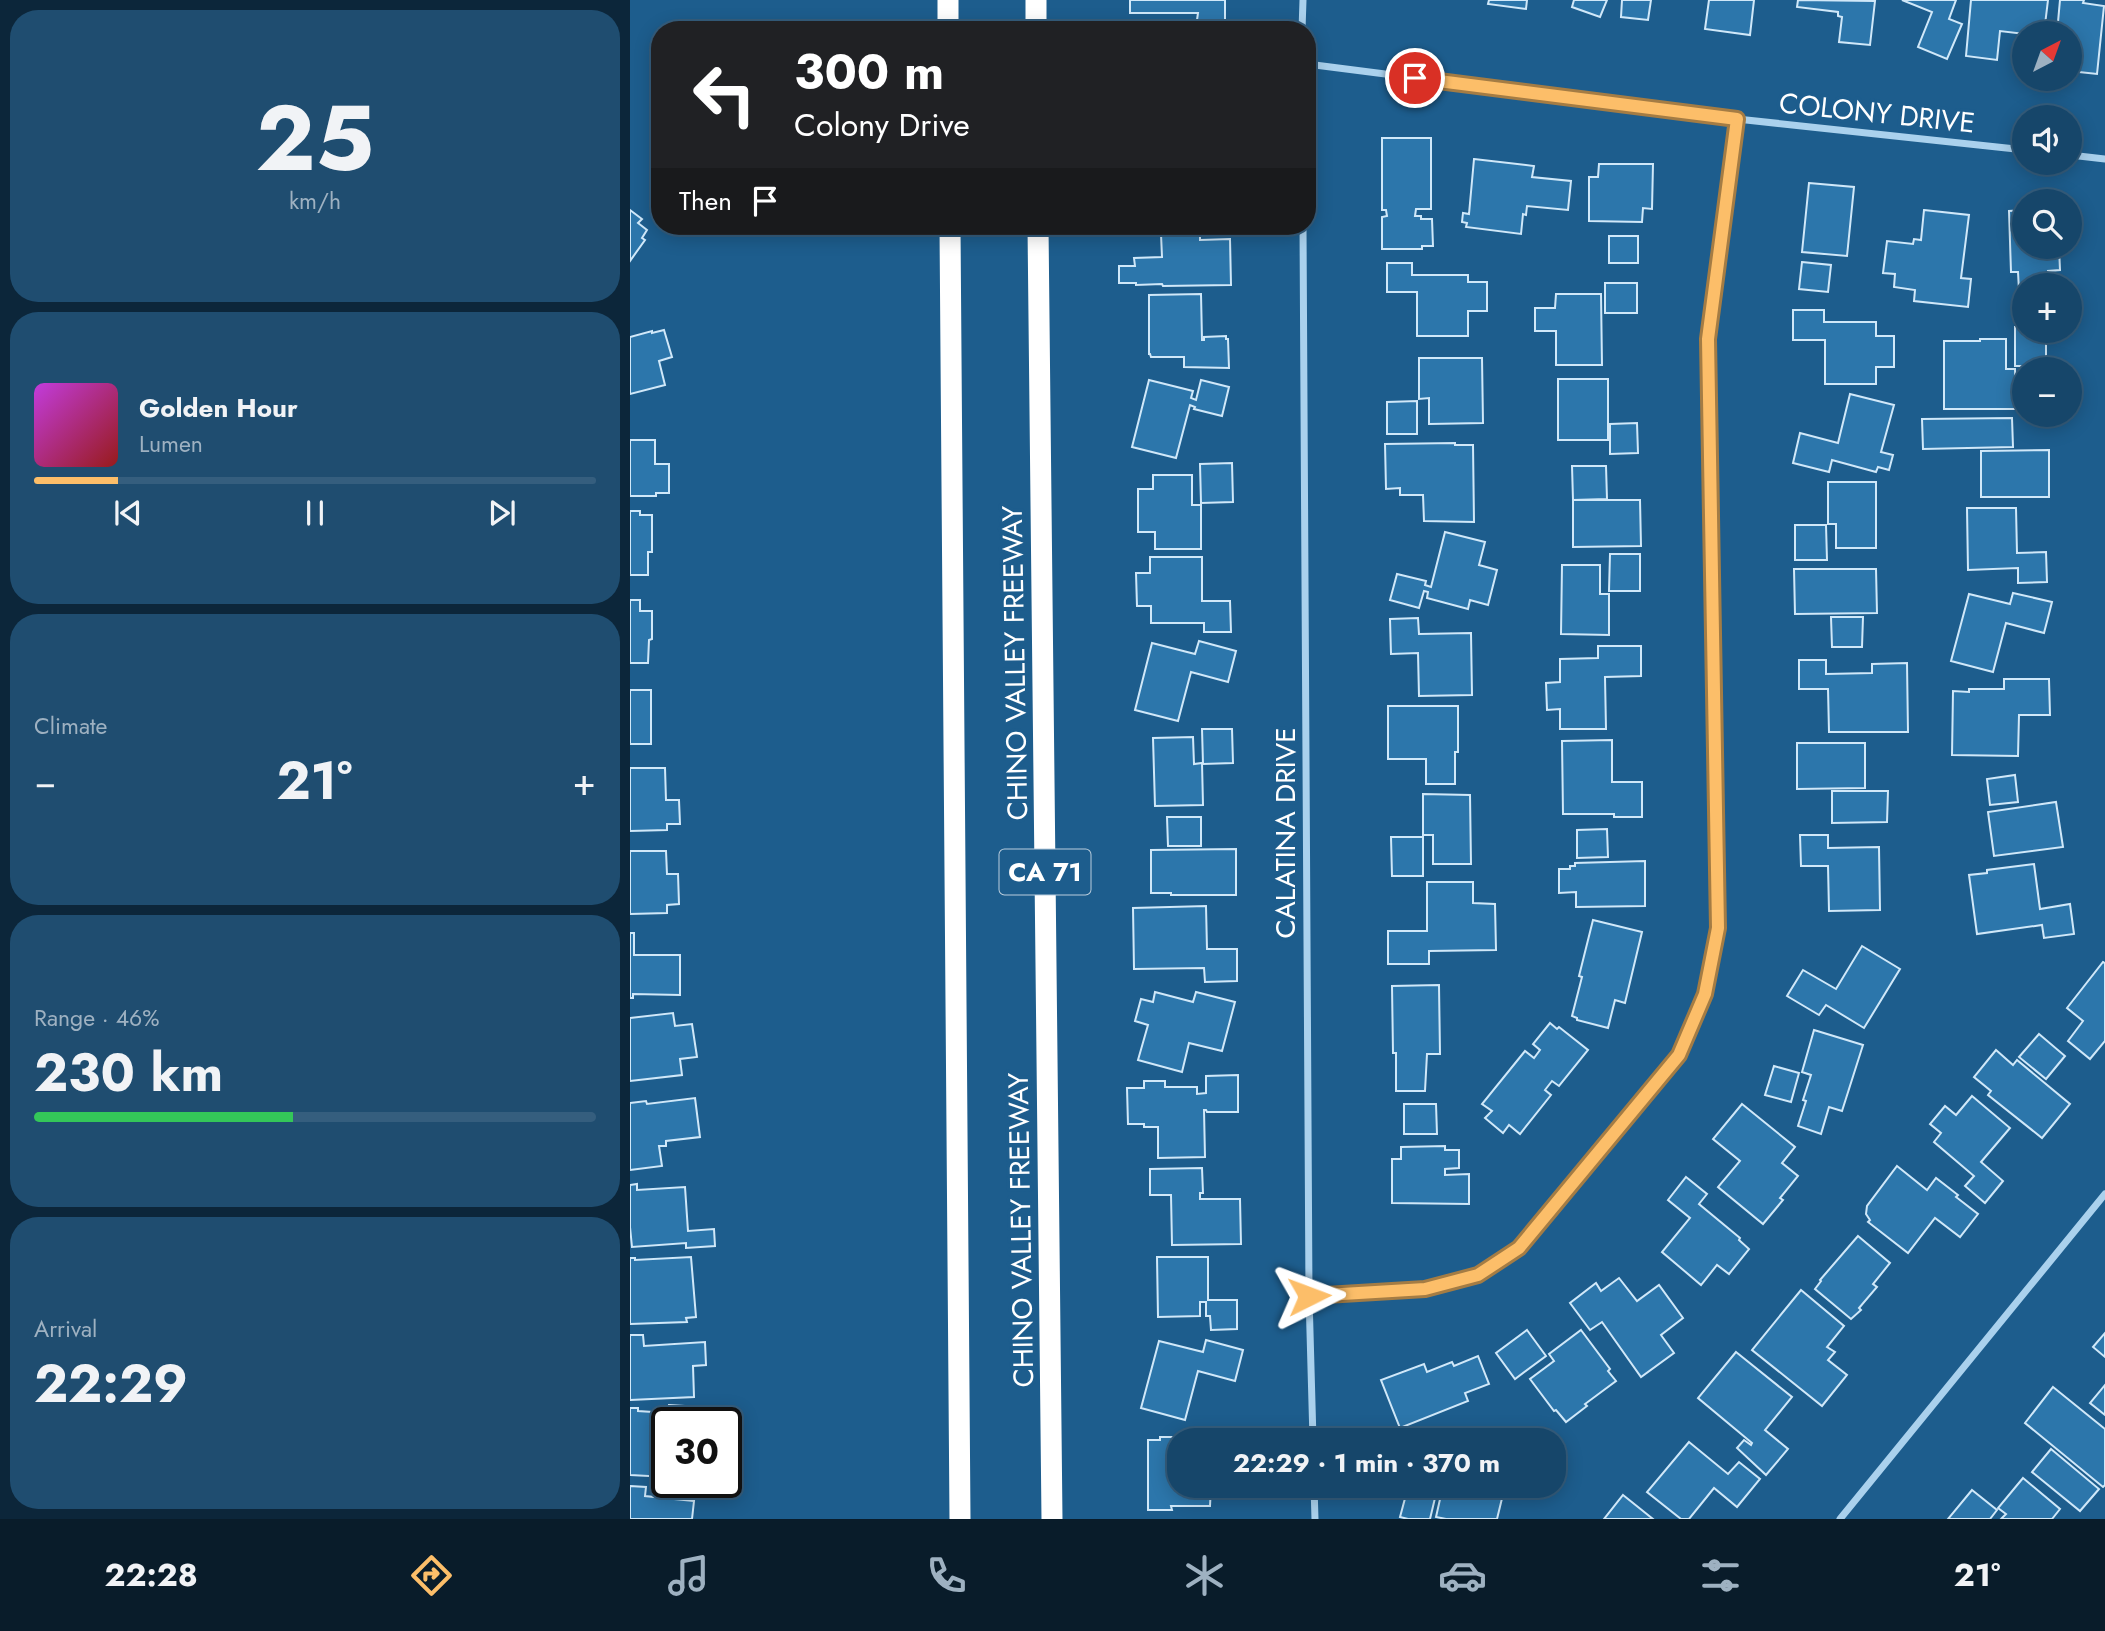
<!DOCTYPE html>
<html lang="en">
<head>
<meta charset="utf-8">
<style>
	body { margin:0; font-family:Jost,sans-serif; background:#1f4d70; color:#f1f3f6; height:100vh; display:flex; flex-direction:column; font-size:26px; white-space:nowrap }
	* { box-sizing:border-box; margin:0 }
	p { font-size:23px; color:#9eb1c1 }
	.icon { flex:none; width:38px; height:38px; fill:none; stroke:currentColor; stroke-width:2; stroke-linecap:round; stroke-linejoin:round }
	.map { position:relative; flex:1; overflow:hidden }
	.sheet { display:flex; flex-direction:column; gap:10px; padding:10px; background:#0c263a; width:630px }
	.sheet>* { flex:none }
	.banner { position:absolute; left:21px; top:21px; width:665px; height:214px; border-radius:28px; box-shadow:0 4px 18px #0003,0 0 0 2px #355e7e; background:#202124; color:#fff; overflow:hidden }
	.needle { width:46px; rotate:41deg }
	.fabs { position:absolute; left:1382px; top:21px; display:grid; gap:14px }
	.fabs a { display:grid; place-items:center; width:70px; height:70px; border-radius:50%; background:#16466a; box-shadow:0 4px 18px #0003,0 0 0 2px #355e7e; font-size:35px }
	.speed { position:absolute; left:21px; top:1407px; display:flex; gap:14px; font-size:35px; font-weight:700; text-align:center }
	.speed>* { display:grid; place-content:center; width:91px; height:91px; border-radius:50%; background:#16466a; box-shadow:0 4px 18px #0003,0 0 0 2px #355e7e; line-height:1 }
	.speed .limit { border:4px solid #111; border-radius:10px; background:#fff; color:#111 }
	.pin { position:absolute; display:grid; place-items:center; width:60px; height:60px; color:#fff; margin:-30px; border:4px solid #fff; border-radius:50%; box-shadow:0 2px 7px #0007 }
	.me { position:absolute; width:77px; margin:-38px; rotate:87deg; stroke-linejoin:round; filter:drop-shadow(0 0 5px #0008) }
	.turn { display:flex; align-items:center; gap:24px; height:147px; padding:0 28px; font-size:32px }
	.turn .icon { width:91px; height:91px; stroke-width:2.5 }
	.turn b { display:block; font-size:49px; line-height:60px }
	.then { display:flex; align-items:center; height:66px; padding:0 28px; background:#0003; gap:14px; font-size:26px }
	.big { font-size:52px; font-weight:700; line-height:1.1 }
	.sheet .widget { flex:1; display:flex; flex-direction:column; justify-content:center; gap:10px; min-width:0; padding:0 24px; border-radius:28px; background:#1f4d70 }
	.sheet .dial { align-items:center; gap:0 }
	.dial b { font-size:91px; line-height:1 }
	.song { display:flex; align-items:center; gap:21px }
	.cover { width:84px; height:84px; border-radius:10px; background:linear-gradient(135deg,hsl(290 70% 55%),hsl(0 70% 35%)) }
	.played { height:7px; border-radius:4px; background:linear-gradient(90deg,#fcbe69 15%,#355e7e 15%) }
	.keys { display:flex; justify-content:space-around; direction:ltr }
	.heat { display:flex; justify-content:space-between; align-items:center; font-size:38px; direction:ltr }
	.charge { height:10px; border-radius:5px; background:linear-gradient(90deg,#34c759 46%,#355e7e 0) }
	.trip { position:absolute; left:537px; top:1428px; width:399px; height:70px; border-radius:28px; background:#16466a; box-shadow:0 4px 18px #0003,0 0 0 2px #355e7e; font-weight:700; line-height:70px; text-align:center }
	.menu { display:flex; height:112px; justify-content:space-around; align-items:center; background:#091c2a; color:#9eb1c1 }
	.menu .icon { width:49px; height:49px }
	.menu .active { color:#fcbe69 }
	.menu b { font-size:32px; color:#f1f3f6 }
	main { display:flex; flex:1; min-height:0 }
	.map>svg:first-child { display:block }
	.building { fill:#2c76ab; stroke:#d0e8f9; stroke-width:2 }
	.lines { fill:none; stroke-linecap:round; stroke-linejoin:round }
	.street { stroke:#aad1ed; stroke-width:7 }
	.highway { stroke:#fff; stroke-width:21 }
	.route-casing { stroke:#a47c44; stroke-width:18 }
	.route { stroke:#fcbe69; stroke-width:12 }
	.labels { text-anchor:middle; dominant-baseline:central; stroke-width:7; stroke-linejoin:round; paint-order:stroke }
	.shield { fill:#1d5d8d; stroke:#bbcedd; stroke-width:2 }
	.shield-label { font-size:26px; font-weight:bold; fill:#fff }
	.street-label { font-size:28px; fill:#fff; stroke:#1d5d8d }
</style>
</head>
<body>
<main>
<section class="sheet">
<div class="widget dial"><b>25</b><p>km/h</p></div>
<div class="widget">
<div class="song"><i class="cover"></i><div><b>Golden Hour</b><p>Lumen</p></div></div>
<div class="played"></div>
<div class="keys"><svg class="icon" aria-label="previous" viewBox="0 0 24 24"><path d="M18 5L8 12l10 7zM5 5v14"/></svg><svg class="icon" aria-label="pause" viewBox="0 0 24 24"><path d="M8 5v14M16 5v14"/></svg><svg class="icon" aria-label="next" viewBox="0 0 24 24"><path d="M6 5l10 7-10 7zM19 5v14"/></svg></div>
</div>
<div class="widget"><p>Climate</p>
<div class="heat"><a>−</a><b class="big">21°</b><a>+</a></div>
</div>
<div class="widget"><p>Range · 46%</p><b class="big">230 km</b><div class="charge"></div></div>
<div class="widget"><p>Arrival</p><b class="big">22:29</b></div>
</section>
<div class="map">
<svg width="1475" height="1519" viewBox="0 0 1475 1519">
	<rect width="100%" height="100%" fill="#1d5d8d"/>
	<g class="building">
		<polygon points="500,0 595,0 595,20 567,20 568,13 500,13"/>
		<polygon points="859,0 897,0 896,9 858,4"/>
		<polygon points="944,0 977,0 970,17 942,7"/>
		<polygon points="992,0 1021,0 1018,20 991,17"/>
		<polygon points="1079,0 1124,0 1120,35 1075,29"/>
		<polygon points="1168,0 1245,1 1240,45 1209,42 1212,17 1208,16 1208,12 1167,7"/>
		<polygon points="1272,0 1326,0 1319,19 1332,24 1317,59 1288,47 1302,12"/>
		<polygon points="1341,0 1418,0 1414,33 1395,34 1370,31 1367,60 1336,56"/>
		<polygon points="1430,0 1454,0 1453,3 1474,6 1467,74 1440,71 1440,33 1427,33"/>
		<polygon points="752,138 801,138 801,209 786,209 785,216 791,216 791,219 802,219 803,246 792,246 792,249 752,249 752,217 757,216 756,210 752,210"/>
		<polygon points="844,159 904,166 902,177 941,181 938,210 897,206 896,215 893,214 891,234 836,227 837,223 832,222 833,213 839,214"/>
		<polygon points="969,164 1023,164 1022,209 1013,208 1012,222 959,221 959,177 968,177"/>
		<polygon points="1179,183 1224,187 1217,256 1172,252"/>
		<polygon points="0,210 12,219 8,223 17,230 12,238 15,240 0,261"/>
		<polygon points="1294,210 1339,215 1331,278 1341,279 1338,307 1284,301 1285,290 1264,287 1265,274 1253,273 1257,241 1283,244 1284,239 1291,240"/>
		<polygon points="1395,210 1395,247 1429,247 1430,270 1418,271 1419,285 1395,285 1395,310 1390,310 1388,272 1381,272 1379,211"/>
		<polygon points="533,226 570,226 570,240 600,239 601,285 533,286 532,284 506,285 506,283 489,283 489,266 505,266 504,258 532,257 531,234 533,234"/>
		<rect x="979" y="236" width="29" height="27"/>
		<polygon points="1172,262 1201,265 1198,292 1169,289"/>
		<polygon points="757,263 782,263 782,275 838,275 838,282 857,282 857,311 838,311 838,336 787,336 787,292 757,292"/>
		<rect x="975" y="283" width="32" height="30"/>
		<polygon points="571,294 572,340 574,340 574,337 596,336 596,339 598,339 599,368 554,367 554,357 521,357 520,354 519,354 519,295"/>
		<polygon points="926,294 971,294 972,365 926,365 926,331 905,331 905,308 925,308"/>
		<polygon points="1163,310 1194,310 1194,322 1246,322 1246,336 1264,336 1264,367 1246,367 1246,384 1195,384 1195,340 1163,340"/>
		<polygon points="1385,327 1395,327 1395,331 1416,331 1416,366 1385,366"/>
		<polygon points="34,330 42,357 29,361 35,385 0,394 0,337 22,331 22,333"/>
		<polygon points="1350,339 1376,339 1376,369 1385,369 1386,409 1314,409 1314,341 1350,341"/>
		<polygon points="789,358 852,358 853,423 799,424 799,398 789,399"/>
		<rect x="928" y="379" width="50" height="61"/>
		<polygon points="519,380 563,391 561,398 566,400 571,380 599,387 592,416 564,409 565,407 560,405 546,458 502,447"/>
		<polygon points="1220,394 1264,405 1251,452 1263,455 1259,470 1248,467 1246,472 1202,460 1199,472 1163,463 1170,433 1208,443"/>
		<polygon points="787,401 787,434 757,434 757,402"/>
		<polygon points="1382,418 1383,447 1293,449 1292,419"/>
		<polygon points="1007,423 1008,453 980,454 980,424"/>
		<polygon points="0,440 25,440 25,464 39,464 39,493 26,493 26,496 0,496"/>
		<polygon points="825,443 825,445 843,445 844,522 794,521 793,495 770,495 770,488 756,489 755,444"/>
		<polygon points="1419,450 1419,497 1351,497 1351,451"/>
		<polygon points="602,463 603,502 571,503 570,464"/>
		<polygon points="942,466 976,466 977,499 943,500"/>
		<polygon points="523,475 562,475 562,505 571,505 571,549 525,549 525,532 508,532 508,489 523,489"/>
		<polygon points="1198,482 1246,482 1246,548 1206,548 1206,524 1198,524"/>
		<polygon points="943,500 1010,500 1011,546 943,547"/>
		<polygon points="1337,508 1386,508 1387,553 1416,552 1417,582 1388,583 1388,568 1338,570"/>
		<polygon points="0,511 10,511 10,515 22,515 22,552 18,552 18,575 0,575"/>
		<polygon points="1165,525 1196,525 1197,560 1165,560"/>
		<polygon points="815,532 855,542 849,565 867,570 858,605 840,600 838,609 797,598 798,592 794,591 789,608 760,600 767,574 796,581 795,585 801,587"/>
		<polygon points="980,554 1010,554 1010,591 979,591"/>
		<polygon points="520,557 572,557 572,601 600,601 601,632 574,632 574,623 521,623 521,606 507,606 506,573 520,573"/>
		<polygon points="932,565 970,565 970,594 979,594 979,635 931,634"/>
		<polygon points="1164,569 1246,569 1247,613 1165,614"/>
		<polygon points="1383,593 1422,602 1414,633 1376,623 1363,672 1321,661 1339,594 1380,604"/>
		<polygon points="0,600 10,600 10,611 22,611 22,639 19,640 18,663 0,663"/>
		<polygon points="1201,617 1233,617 1232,647 1202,647"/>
		<polygon points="788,618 789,634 841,633 842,695 789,696 788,653 761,654 760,619"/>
		<polygon points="569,641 606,651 598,682 561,672 548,721 505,710 522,643 565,654"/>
		<polygon points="968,646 1011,646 1011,676 975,677 976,729 930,729 930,709 917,710 916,683 930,682 930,659 968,658"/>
		<polygon points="1169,660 1196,660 1196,674 1242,673 1242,664 1277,663 1278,732 1199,732 1198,689 1169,689"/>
		<polygon points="1374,679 1419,679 1420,715 1389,715 1388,756 1322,755 1323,691 1339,692 1339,689 1374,689"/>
		<rect x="0" y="690" width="21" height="54"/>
		<polygon points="758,706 828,706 828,752 825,752 825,784 796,784 796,759 758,759"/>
		<polygon points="572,729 602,729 603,763 573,764"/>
		<polygon points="563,737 564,764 572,763 573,805 525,806 523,738"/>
		<polygon points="982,740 982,782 1012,782 1012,817 984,817 984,814 933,814 932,741"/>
		<polygon points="1167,743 1235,743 1235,788 1167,789"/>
		<polygon points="0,768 35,768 36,800 49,800 50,824 37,824 37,830 0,831"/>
		<polygon points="1385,775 1388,802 1360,805 1357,779"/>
		<polygon points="1202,791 1258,791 1257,822 1202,823"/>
		<polygon points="793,794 840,795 841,864 803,864 803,835 793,835"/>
		<polygon points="1426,802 1433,847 1364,856 1358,812"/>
		<polygon points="537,817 571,817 571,846 538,846"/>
		<polygon points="977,829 978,857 947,858 947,830"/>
		<polygon points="1170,835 1198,835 1198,848 1249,847 1250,910 1199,911 1198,866 1171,866"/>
		<polygon points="761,837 793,837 793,876 762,876"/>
		<polygon points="606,849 606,895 541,895 541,893 521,893 521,850"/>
		<polygon points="0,851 36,851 37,874 48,874 49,904 37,905 37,913 0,914"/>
		<polygon points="1015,861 1015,906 946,907 946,892 929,893 929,869 940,869 940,866 945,866 945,863"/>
		<polygon points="1404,864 1410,909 1440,904 1444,934 1414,938 1412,925 1347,934 1339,875 1357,873 1357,870"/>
		<polygon points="797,882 843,882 843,903 865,904 866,950 799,951 799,964 758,964 758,931 797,931"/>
		<polygon points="576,906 577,949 607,949 607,981 575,982 574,968 504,969 503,908"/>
		<polygon points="963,920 1012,932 995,1003 985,1000 978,1028 947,1020 947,1018 942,1016 952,977 949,976"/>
		<polygon points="0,933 4,933 4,955 50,955 50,995 3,994 3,998 0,998"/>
		<polygon points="1232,946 1270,969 1234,1028 1196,1005 1189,1015 1157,996 1173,970 1206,989"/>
		<polygon points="1473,962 1475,963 1475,1041 1460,1059 1438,1041 1453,1021 1437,1008"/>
		<polygon points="809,985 810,1054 797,1054 795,1091 766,1091 766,1053 763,1053 762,986"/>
		<polygon points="525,992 563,1002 566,992 605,1002 592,1051 559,1043 552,1072 508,1060 518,1025 505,1021 511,999 523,1002"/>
		<polygon points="43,1013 45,1026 62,1024 67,1057 50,1059 52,1075 0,1081 0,1018"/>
		<polygon points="920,1023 927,1029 929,1027 958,1050 929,1086 922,1081 915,1090 921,1095 890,1134 879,1125 873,1133 855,1118 862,1111 852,1104 895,1051 904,1058 910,1050 903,1044"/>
		<polygon points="1184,1030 1233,1045 1212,1111 1199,1107 1191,1134 1168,1126 1176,1101 1173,1100 1181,1075 1172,1072"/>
		<polygon points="1409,1034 1435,1056 1416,1079 1389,1057"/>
		<polygon points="1366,1050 1383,1065 1387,1060 1440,1104 1412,1138 1358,1095 1361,1091 1344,1077"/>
		<polygon points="1144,1066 1169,1073 1161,1102 1135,1095"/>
		<polygon points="608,1075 608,1112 577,1112 576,1110 574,1110 575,1157 528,1158 528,1127 514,1127 514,1124 498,1124 497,1088 514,1088 514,1081 535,1081 535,1087 567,1087 567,1094 576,1093 576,1076"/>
		<polygon points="1342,1096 1380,1128 1351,1162 1373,1181 1355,1203 1335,1186 1344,1176 1304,1142 1311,1133 1300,1124 1315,1106 1326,1115"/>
		<polygon points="65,1098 70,1137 36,1141 36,1146 29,1146 32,1166 0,1170 0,1103 16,1101 17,1104"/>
		<polygon points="774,1104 806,1104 807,1134 774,1134"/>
		<polygon points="1112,1104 1165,1147 1152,1163 1168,1176 1150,1198 1153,1200 1133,1224 1088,1187 1110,1161 1083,1139"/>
		<polygon points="815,1146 815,1150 829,1150 829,1168 815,1169 815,1175 839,1174 839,1204 762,1203 762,1159 771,1159 771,1147"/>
		<polygon points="1267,1166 1297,1190 1306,1178 1328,1195 1326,1197 1348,1214 1330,1237 1305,1218 1278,1253 1238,1222 1240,1220 1236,1214 1237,1206"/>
		<polygon points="572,1168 573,1193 570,1193 570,1199 610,1199 611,1244 542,1245 541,1195 520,1195 520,1169"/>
		<polygon points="1056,1177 1077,1194 1069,1204 1110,1238 1109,1240 1119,1249 1099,1274 1087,1265 1071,1285 1032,1252 1060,1218 1038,1200"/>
		<polygon points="7,1184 7,1190 55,1187 58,1231 84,1229 85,1246 56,1248 56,1243 2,1247 0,1227 0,1185"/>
		<polygon points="1228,1236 1260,1263 1243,1284 1247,1287 1229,1308 1231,1310 1221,1319 1185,1289 1191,1281 1190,1280"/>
		<polygon points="61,1257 66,1317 56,1318 57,1322 0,1324 0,1258 5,1258 5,1260"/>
		<polygon points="527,1257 578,1257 578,1300 607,1300 607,1329 581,1330 580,1316 576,1316 576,1302 570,1302 570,1316 528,1317"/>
		<polygon points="989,1278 1007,1301 1029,1285 1053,1318 1031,1335 1044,1353 1011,1377 972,1322 960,1330 940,1303 966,1283 971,1291"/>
		<polygon points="1171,1290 1214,1326 1197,1347 1205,1352 1198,1360 1217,1375 1192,1406 1122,1350"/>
		<polygon points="897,1330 916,1356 885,1379 866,1353"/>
		<polygon points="951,1330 980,1369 978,1371 986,1381 955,1404 957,1406 936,1422 926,1410 924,1411 900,1379 924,1361 919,1354"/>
		<polygon points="1475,1333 1475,1357 1463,1347"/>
		<polygon points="0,1335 13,1335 14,1346 75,1342 76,1365 63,1366 64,1397 0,1400"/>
		<polygon points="576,1340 613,1350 605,1381 568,1371 555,1420 511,1408 529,1341 573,1352"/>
		<polygon points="1106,1352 1162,1397 1135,1430 1158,1449 1136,1475 1107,1448 1114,1440 1121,1445 1122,1443 1068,1398"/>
		<polygon points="848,1356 859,1384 835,1393 838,1401 770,1428 751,1380 794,1364 797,1372 822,1362 824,1366"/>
		<polygon points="1475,1385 1475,1415 1460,1403"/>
		<polygon points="1423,1387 1475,1429 1475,1485 1473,1487 1395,1423"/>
		<polygon points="39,1405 54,1406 54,1413 62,1414 62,1418 74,1419 74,1423 37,1423 37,1477 0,1475 0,1408 8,1408 8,1411 38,1413"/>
		<rect x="580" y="1427" width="31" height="13"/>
		<polygon points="530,1437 572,1437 572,1440 550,1440 550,1486 581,1486 580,1506 541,1506 542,1510 518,1510 518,1440 530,1440"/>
		<polygon points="1059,1442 1098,1474 1109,1462 1130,1479 1107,1507 1084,1488 1059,1519 1051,1519 1017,1492"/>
		<polygon points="1421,1449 1469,1489 1450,1511 1402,1472"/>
		<polygon points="1393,1478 1430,1509 1422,1519 1371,1519 1376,1514 1368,1508"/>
		<polygon points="0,1486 16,1487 15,1496 64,1501 62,1519 0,1519"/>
		<polygon points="813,1486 875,1486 867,1519 816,1519 806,1517"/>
		<polygon points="1342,1490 1367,1510 1360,1519 1318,1519"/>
		<polygon points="777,1491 805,1498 800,1519 778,1519 770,1517"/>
		<polygon points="993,1495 1023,1519 974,1519"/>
	</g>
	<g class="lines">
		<g class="street">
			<polyline points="672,30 673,0"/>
			<polyline points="677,64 1107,119 1395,150"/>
			<polyline points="1440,155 1475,159"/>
			<polyline points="673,226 679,1296 683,1440"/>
			<polyline points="679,1296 795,1289 848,1275 889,1248 1049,1055 1075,994 1088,927 1078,339 1107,119"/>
			<polyline points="684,1486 685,1519"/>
			<polyline points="1210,1519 1475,1194"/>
		</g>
		<g class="highway">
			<polyline points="318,0 318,30"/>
			<polyline points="406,0 406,30"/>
			<polyline points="320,226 330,1519"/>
			<polyline points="408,226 422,1519"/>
		</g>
	</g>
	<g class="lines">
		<defs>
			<polyline id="route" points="679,1296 795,1289 848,1275 889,1248 1049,1055 1075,994 1088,928 1078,339 1107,119 785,78"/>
		</defs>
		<use href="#route" class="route-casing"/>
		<use href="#route" class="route"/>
	</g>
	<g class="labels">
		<rect class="shield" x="369.5" y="849.5" width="91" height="45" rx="5"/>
		<g class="shield-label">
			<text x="415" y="872">CA 71</text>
		</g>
		<g class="street-label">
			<text transform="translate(1247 113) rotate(6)">COLONY DRIVE</text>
			<text transform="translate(385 663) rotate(-91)">CHINO VALLEY FREEWAY</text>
			<text transform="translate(655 833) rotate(-90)">CALATINA DRIVE</text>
			<text transform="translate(391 1230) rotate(-91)">CHINO VALLEY FREEWAY</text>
		</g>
	</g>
</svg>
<div class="fabs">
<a><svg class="needle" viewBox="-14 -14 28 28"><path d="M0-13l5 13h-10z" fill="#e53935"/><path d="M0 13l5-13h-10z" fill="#9eb1c1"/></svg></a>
<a><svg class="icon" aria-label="sound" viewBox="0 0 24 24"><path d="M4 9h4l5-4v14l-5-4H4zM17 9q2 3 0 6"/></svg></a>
<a><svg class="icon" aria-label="search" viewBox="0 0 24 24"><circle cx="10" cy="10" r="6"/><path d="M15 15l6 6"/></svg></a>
<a>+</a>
<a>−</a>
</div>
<div class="speed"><div class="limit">30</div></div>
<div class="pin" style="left:785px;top:78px;background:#d93025"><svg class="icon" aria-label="arrive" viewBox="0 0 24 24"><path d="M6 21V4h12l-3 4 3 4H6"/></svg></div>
<svg class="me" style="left:679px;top:1296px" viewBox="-20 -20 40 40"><path d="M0-17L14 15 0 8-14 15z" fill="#fcbe69" stroke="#fff" stroke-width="4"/></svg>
<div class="trip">22:29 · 1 min · 370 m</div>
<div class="banner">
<div class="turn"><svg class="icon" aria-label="left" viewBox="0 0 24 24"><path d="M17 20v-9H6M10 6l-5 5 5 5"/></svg><div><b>300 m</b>Colony Drive</div></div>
<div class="then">Then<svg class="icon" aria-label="arrive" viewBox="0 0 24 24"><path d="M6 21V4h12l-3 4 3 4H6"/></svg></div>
</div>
</div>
</main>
<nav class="menu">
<b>22:28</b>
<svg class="icon active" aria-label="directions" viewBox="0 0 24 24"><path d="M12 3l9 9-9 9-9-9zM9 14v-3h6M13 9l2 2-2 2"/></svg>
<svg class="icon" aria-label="music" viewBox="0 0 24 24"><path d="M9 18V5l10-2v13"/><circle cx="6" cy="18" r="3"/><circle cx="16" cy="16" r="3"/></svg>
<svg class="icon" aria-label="phone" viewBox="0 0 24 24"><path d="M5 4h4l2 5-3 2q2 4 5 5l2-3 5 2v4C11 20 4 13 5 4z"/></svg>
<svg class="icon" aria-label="climate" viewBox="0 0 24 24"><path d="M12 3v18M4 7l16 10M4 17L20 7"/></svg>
<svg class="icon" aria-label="car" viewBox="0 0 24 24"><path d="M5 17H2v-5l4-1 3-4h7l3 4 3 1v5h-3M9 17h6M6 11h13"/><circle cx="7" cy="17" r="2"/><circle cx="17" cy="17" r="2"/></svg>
<svg class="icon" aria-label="filters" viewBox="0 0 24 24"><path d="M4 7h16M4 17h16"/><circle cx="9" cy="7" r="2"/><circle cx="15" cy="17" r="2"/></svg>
<b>21°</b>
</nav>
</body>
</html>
